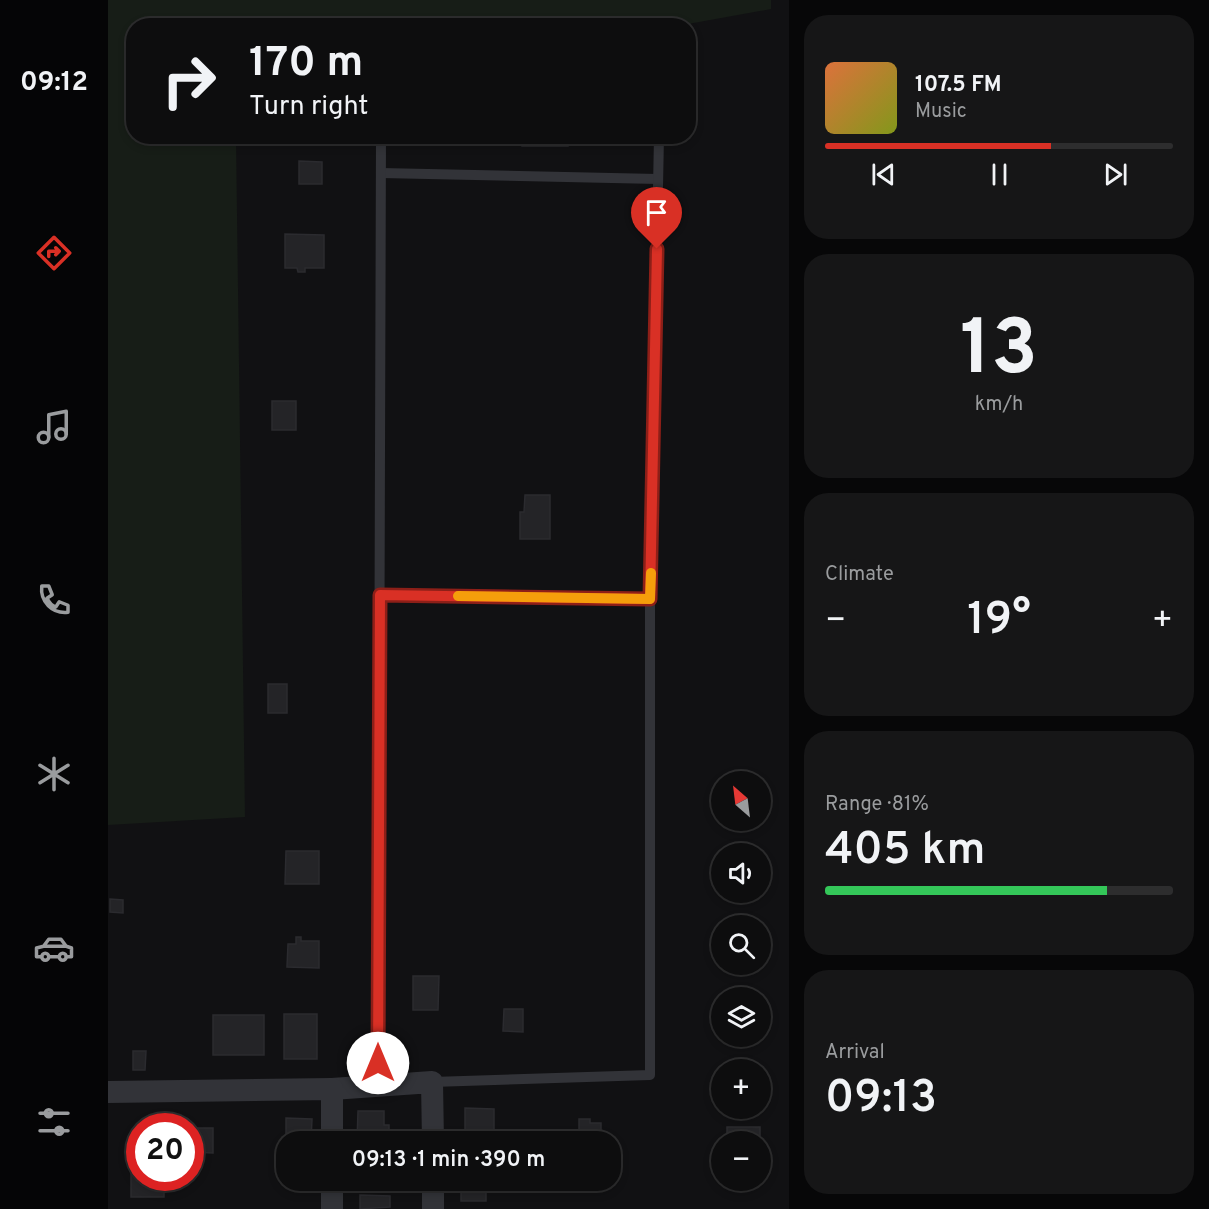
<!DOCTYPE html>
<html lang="en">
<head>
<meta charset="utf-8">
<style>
	body { margin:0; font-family:Overpass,sans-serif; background:#161617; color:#f1f3f6; height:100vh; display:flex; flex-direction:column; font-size:22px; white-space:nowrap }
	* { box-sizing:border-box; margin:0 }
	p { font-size:20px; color:#9a9c9e }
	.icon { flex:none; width:33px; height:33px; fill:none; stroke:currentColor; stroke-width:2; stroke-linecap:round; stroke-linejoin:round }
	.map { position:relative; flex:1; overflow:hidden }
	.panel { display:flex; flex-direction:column; gap:15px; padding:15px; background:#070708; width:420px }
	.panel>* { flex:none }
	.banner { position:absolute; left:18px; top:18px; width:570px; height:126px; border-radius:24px; box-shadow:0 3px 9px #0003,0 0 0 2px #2d2d2e; background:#0d0d0e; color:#f1f3f6; overflow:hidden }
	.needle { width:39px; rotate:332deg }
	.fabs { position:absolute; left:603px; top:771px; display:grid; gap:12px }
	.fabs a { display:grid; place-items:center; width:60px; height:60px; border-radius:50%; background:#0d0d0e; box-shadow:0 3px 9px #0003,0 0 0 2px #2d2d2e; font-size:30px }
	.speed { position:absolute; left:18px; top:1113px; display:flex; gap:12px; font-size:30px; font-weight:700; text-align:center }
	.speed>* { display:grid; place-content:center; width:78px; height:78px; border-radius:50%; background:#0d0d0e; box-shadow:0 3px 9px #0003,0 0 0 2px #2d2d2e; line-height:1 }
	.speed .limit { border:9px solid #d22; background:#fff; color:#111 }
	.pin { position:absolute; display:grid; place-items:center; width:51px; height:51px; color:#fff; margin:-62px -26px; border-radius:50% 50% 50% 0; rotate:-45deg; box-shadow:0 0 6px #0007 }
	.pin .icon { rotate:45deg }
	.me { position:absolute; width:66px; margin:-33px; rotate:0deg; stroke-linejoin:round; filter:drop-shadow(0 0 4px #0008) }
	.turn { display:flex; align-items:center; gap:21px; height:126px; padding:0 24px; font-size:27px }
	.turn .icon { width:78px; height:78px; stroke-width:2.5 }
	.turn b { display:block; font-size:42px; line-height:51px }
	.big { font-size:45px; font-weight:600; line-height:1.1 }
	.panel .widget { flex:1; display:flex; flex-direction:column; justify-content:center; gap:9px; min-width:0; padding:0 21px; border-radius:24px; background:#161617 }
	.panel .dial { align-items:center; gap:0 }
	.dial b { font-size:78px; line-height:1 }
	.song { display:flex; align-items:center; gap:18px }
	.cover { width:72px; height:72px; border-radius:9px; background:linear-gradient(135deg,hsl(20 70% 55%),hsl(70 70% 35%)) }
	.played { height:6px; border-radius:3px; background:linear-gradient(90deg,#d93025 65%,#2d2d2e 65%) }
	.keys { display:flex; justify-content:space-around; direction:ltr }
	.heat { display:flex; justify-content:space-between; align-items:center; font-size:33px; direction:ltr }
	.charge { height:9px; border-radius:4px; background:linear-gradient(90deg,#34c759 81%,#2d2d2e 0) }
	.trip { position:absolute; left:168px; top:1131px; width:345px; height:60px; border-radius:24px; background:#0d0d0e; box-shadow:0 3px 9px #0003,0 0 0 2px #2d2d2e; font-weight:600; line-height:60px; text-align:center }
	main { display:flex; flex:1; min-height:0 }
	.tabs { display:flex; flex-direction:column; width:108px; justify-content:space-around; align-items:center; background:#050506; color:#9a9c9e }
	.tabs .icon { width:42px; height:42px }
	.tabs .selected { color:#d93025 }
	.tabs b { font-size:27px; color:#f1f3f6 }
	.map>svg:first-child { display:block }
	.green { fill:#171d17 }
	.building { fill:#242427; stroke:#2b2b2f; stroke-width:1.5 }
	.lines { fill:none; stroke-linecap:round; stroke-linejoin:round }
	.lane { stroke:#323338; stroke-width:10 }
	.street { stroke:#323338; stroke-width:22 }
	.route-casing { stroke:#8d1f18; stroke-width:15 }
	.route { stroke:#d93025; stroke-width:10 }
	.slow { stroke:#f59e0b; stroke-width:10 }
</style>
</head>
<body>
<main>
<nav class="tabs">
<b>09:12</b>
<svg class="icon selected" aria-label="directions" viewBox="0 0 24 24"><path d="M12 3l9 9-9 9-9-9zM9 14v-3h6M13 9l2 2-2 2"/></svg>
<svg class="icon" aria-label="music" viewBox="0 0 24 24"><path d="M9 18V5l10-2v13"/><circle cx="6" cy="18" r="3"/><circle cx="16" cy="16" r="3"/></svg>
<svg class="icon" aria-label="phone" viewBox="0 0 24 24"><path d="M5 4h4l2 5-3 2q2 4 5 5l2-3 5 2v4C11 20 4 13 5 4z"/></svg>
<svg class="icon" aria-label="climate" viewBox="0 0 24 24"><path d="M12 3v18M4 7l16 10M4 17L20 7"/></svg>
<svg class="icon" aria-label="car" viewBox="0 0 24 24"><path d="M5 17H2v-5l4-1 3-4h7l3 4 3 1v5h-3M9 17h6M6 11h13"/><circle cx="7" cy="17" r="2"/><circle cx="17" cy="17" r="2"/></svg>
<svg class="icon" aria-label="filters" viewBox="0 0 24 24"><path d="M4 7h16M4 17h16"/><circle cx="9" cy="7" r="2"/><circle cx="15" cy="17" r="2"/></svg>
</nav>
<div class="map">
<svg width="681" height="1209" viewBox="0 0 681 1209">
	<rect width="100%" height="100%" fill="#111113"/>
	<polygon class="green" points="0,0 663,0 663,9 569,26 26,26 26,136 128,137 137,817 0,825"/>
	<g class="building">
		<polygon points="192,136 227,136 228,140 192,141"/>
		<rect x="414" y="136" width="46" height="10"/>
		<polygon points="191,161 214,162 214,184 191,184"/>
		<polygon points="177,234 216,235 216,268 197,268 197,272 190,272 189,268 177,268"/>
		<rect x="164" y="401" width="24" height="29"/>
		<polygon points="417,495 442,495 442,539 412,539 412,512 416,512"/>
		<rect x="160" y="684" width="19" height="29"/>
		<polygon points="178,851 211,851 211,884 177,884"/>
		<polygon points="2,899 15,900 15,913 2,912"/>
		<polygon points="188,937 193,937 193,941 211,941 211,968 179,967 180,944 188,944"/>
		<polygon points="305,976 331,976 330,1010 305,1010"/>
		<polygon points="396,1009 415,1009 415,1032 395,1031"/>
		<rect x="176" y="1014" width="33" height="45"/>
		<rect x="105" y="1015" width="51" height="40"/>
		<polygon points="25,1051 38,1051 37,1070 25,1070"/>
		<polygon points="357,1108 386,1109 386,1142 357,1142"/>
		<polygon points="250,1111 276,1111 276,1125 281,1125 281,1142 249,1142"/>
		<polygon points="178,1118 204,1119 203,1142 178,1142 178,1153"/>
		<polygon points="471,1119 482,1119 482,1123 493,1123 493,1137 497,1137 497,1142 471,1142"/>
		<rect x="619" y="1127" width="33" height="15"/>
		<polygon points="82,1128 105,1128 105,1153 82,1152"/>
		<polygon points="23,1171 32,1171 32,1178 56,1178 56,1197 23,1197"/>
		<rect x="353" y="1180" width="25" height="21"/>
		<polygon points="252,1195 282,1196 282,1207 252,1209"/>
	</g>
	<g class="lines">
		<g class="lane">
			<polyline points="273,173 550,179"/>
			<polyline points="272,595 542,599"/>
			<polyline points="324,1082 542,1075 542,599 551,136"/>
			<polyline points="270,1086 273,136"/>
		</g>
		<g class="street">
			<polyline points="224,1089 324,1082 325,1142"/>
			<polyline points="0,1092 224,1089 224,1142"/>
			<polyline points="325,1180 325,1209"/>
			<polyline points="224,1209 224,1180"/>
		</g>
	</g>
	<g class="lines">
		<defs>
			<polyline id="route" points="270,1063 272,595 542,599 549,249"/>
		</defs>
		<use href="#route" class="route-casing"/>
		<use href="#route" class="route"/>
		<polyline class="slow" points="350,596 542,599 543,573"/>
	</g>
</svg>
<div class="fabs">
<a><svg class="needle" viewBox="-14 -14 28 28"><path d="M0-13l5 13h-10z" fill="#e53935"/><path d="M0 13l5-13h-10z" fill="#9a9c9e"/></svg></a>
<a><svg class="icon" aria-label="sound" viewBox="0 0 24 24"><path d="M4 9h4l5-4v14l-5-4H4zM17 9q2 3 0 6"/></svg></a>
<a><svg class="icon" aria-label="search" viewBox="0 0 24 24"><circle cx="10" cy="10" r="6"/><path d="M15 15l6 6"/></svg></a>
<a><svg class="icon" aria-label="layers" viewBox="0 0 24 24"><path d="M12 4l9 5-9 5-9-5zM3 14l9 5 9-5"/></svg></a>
<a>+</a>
<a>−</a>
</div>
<div class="speed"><div class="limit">20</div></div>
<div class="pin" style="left:549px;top:249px;background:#d93025"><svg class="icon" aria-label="arrive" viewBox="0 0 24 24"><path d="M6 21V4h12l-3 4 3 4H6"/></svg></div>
<svg class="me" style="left:270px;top:1063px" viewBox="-20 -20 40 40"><circle r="19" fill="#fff"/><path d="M0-13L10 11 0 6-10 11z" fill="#d93025"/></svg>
<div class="trip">09:13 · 1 min · 390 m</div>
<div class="banner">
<div class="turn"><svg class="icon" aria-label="right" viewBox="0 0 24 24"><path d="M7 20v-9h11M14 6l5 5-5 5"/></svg><div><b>170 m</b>Turn right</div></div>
</div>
</div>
<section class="panel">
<div class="widget">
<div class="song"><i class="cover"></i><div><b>107.5 FM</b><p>Music</p></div></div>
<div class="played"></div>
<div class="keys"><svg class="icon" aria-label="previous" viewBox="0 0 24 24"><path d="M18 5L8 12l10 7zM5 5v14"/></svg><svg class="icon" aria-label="pause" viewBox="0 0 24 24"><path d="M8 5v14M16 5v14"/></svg><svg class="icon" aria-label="next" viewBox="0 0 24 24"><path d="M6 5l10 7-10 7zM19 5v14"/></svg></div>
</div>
<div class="widget dial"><b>13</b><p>km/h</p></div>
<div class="widget"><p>Climate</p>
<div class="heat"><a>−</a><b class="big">19°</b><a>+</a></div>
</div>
<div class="widget"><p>Range · 81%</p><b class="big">405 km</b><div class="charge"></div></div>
<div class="widget"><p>Arrival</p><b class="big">09:13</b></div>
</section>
</main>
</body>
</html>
